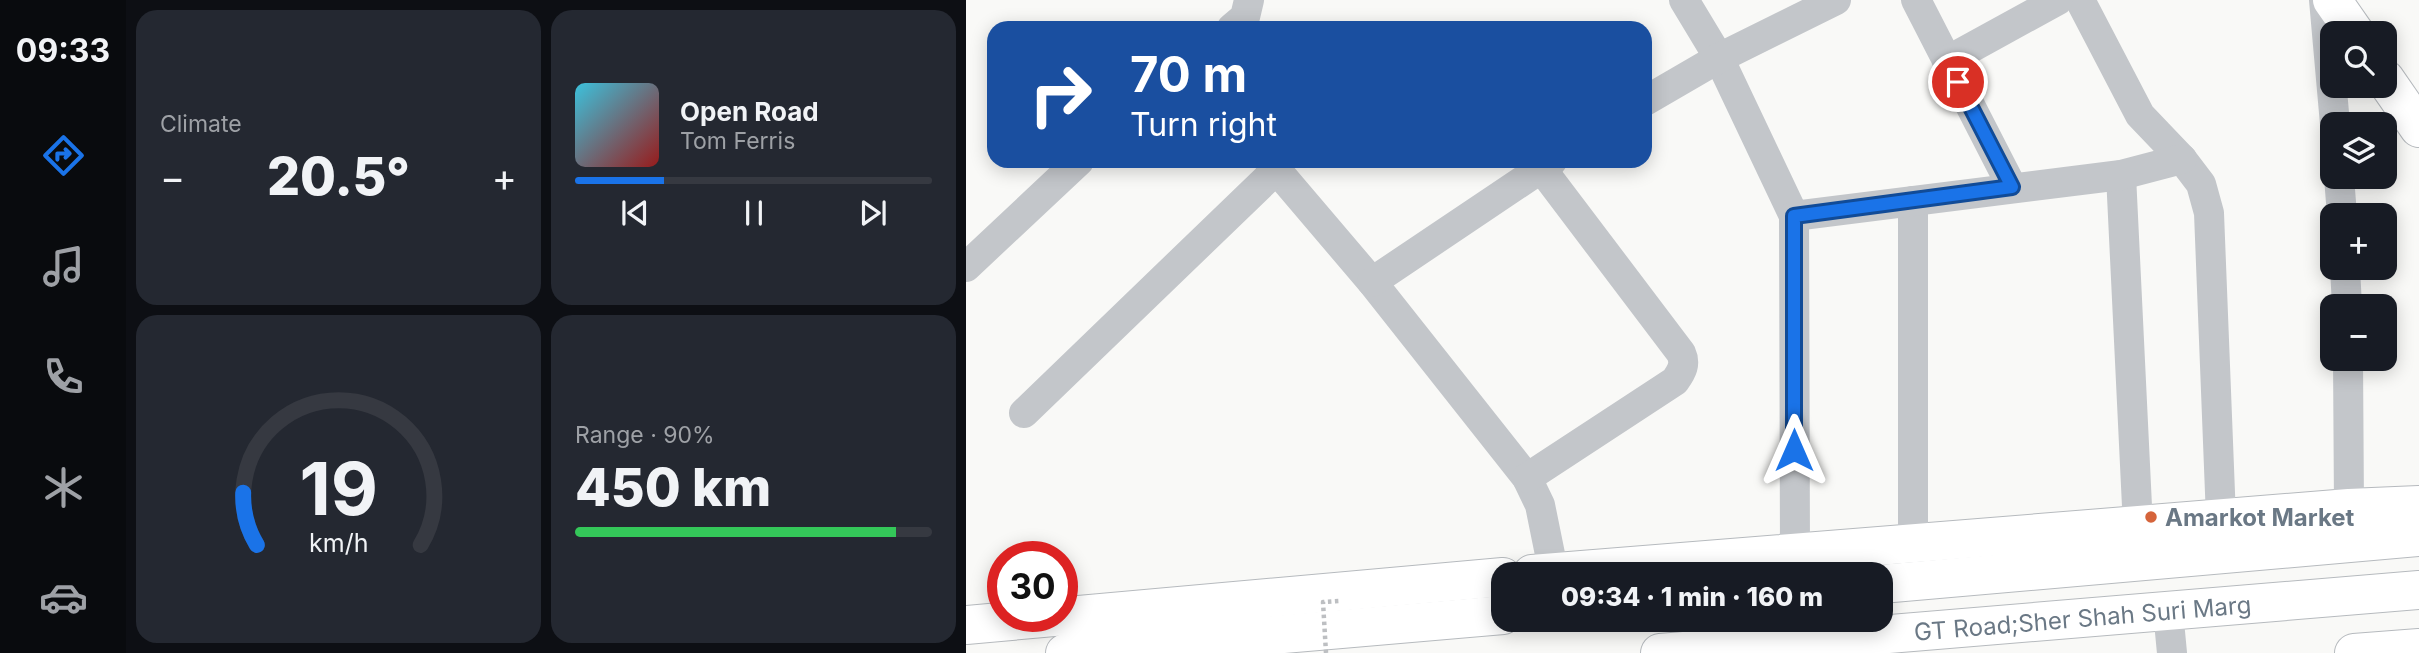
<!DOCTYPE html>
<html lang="en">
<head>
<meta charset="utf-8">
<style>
	body { margin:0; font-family:Inter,sans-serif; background:#242831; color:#f1f3f6; height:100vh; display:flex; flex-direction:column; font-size:26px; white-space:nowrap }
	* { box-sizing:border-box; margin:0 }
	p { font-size:23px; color:#9ea1a6 }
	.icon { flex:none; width:38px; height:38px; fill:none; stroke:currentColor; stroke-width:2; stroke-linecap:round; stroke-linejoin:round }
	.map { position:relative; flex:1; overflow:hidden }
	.panel { display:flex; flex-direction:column; gap:10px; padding:10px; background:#0d0f14; width:840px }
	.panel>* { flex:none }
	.guide { position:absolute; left:21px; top:21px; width:665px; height:147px; border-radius:21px; box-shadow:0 4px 18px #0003; background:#1a4fa0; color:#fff; overflow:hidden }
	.tools { position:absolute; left:1354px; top:21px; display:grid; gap:14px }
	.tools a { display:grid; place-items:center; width:77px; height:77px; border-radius:14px; background:#171b24; box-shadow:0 4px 18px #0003; font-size:35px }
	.speed { position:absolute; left:21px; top:541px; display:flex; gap:14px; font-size:35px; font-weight:700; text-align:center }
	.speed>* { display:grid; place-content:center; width:91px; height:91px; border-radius:50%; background:#171b24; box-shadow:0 4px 18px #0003; line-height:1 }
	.speed .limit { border:10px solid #d22; background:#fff; color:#111 }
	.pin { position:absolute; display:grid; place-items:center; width:60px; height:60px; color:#fff; margin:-30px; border:4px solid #fff; border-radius:50%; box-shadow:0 2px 7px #0007 }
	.me { position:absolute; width:77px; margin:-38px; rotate:0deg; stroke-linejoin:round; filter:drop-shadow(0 0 5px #0008) }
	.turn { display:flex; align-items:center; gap:24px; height:147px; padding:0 28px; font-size:32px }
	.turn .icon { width:91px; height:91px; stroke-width:2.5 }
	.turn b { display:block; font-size:49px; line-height:60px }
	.big { font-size:52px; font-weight:800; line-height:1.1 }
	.panel .tile { flex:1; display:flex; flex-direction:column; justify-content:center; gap:10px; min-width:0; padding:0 24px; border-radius:21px; background:#242831 }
	.panel .dial { align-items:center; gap:0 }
	.dial svg { height:182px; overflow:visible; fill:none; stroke:#363941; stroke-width:7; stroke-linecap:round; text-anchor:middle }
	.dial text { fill:#f1f3f6; stroke:none }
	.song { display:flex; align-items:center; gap:21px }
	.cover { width:84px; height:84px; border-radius:10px; background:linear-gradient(135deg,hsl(190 70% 55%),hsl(0 70% 35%)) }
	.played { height:7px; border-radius:4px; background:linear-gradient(90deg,#1a73e8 25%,#363941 25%) }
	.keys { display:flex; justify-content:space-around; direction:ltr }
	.heat { display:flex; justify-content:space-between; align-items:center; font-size:38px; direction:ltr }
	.charge { height:10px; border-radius:5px; background:linear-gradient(90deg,#34c759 90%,#363941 0) }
	.panel .tiles { flex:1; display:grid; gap:10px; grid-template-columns:repeat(2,1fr) }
	.trip { position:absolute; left:525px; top:562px; width:402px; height:70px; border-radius:21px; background:#171b24; box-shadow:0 4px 18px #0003; font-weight:800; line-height:70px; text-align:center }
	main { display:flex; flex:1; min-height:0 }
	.tab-bar { display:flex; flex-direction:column; width:126px; justify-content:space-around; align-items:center; background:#090b0e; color:#9ea1a6 }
	.tab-bar .icon { width:49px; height:49px }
	.tab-bar .selected { color:#1a73e8 }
	.tab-bar b { font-size:32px; color:#f1f3f6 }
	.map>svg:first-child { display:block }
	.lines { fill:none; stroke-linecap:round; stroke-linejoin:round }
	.major-casing { stroke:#b6babe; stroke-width:40 }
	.minor { stroke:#c3c6ca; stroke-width:30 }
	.major { stroke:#fff; stroke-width:38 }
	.path-bridge { stroke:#bdbfc2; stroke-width:4.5; stroke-dasharray:3.5 3.5; stroke-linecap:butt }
	.route-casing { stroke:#114b97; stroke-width:18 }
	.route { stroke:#1a73e8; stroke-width:12 }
	.poi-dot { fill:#d5643b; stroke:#fff; stroke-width:2.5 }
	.labels { text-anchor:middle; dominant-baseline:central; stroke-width:7; stroke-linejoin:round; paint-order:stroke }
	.poi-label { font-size:24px; font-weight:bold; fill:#6a7885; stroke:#fff; text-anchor:start }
	.street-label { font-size:24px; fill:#6a7885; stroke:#fff }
</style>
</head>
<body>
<main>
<nav class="tab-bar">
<b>09:33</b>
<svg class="icon selected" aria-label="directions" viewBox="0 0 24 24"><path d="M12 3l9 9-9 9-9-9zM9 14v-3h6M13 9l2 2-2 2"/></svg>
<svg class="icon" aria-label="music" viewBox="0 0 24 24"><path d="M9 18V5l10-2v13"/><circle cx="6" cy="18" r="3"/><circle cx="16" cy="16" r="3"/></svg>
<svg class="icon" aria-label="phone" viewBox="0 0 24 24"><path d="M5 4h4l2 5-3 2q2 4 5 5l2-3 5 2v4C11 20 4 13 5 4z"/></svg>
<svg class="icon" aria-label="climate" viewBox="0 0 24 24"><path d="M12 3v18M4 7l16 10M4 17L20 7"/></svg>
<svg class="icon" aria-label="car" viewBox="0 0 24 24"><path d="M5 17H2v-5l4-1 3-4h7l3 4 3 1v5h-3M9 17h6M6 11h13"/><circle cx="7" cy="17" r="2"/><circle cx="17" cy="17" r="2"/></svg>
</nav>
<section class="panel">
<div class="tiles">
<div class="tile"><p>Climate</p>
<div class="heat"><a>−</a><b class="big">20.5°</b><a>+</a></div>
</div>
<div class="tile">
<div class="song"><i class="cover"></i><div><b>Open Road</b><p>Tom Ferris</p></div></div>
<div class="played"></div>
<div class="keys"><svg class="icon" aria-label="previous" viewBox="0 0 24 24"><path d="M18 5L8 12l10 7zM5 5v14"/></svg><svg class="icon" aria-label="pause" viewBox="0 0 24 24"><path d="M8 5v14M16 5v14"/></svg><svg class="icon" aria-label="next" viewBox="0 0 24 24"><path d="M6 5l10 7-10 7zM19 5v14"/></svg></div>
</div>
<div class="tile dial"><svg viewBox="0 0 100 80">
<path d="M14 69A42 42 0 1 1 86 69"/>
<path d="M14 69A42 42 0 0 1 8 46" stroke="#1a73e8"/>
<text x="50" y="56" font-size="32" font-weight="700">19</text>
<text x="50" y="72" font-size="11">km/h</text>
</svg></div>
<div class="tile"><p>Range · 90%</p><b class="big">450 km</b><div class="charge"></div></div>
</div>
</section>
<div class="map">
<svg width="1453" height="653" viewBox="0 0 1453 653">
	<rect width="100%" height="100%" fill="#f9f9f7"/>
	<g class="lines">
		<defs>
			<g id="major">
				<polyline points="1366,0 1389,33"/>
				<polyline points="1419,79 1453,128"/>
				<polyline points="566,574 1383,508 1453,505"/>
				<polyline points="915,584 1453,537"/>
				<polyline points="0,625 537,577"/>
				<polyline points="99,653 537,615"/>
				<path id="s1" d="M694,653L1453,590"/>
				<polyline points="1388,653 1453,648"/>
			</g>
		</defs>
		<use href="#major" class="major-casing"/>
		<g class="minor">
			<polyline points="718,0 753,58 828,216 829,554"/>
			<polyline points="950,0 1046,187"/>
			<polyline points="1114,0 1174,115 1216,159 1235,184 1243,213 1255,518"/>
			<polyline points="1358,0 1369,124"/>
			<polyline points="266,28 279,17 283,0"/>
			<polyline points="981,61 1092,0"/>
			<polyline points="679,101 753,58 870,0"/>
			<polyline points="303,161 406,282 561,478 574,505 588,574"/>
			<polyline points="1155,175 1172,527"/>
			<polyline points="1373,177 1376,215"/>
			<polyline points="947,201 947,543"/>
			<polyline points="828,216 1155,175 1216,159"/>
			<polyline points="0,267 113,161"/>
			<polyline points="1379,268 1381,306"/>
			<polyline points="406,282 586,161"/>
			<polyline points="1382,359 1383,508"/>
			<polyline points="58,413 310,170"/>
			<path d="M561,478L709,381C716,371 720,364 715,353L575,168"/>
			<polyline points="1202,611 1206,653"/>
		</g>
		<use href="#major" class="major"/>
		<polyline class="path-bridge" points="360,653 357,602 373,601"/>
	</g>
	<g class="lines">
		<defs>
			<polyline id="route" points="828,450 828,216 1046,187 992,82"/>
		</defs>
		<use href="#route" class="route-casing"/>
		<use href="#route" class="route"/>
	</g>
	<circle class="poi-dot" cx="1185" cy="517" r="7"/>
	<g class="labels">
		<g class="poi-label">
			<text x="1199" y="517">Amarkot Market</text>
		</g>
		<g class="street-label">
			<text stroke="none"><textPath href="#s1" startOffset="424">GT Road;Sher Shah Suri Marg</textPath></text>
		</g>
	</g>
</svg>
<div class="tools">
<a><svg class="icon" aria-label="search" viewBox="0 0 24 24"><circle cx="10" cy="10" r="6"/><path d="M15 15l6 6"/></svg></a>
<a><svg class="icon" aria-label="layers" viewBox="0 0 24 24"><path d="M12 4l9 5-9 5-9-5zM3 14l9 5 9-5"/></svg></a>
<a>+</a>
<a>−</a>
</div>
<div class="speed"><div class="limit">30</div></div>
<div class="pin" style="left:992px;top:82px;background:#d93025"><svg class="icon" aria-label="arrive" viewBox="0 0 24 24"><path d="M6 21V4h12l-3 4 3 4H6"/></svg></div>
<svg class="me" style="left:828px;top:450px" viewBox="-20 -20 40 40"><path d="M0-17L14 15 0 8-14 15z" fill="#1a73e8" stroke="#fff" stroke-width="4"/></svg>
<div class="trip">09:34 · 1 min · 160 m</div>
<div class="guide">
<div class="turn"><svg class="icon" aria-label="right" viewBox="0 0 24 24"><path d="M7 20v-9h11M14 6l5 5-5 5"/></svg><div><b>70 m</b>Turn right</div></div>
</div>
</div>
</main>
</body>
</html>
